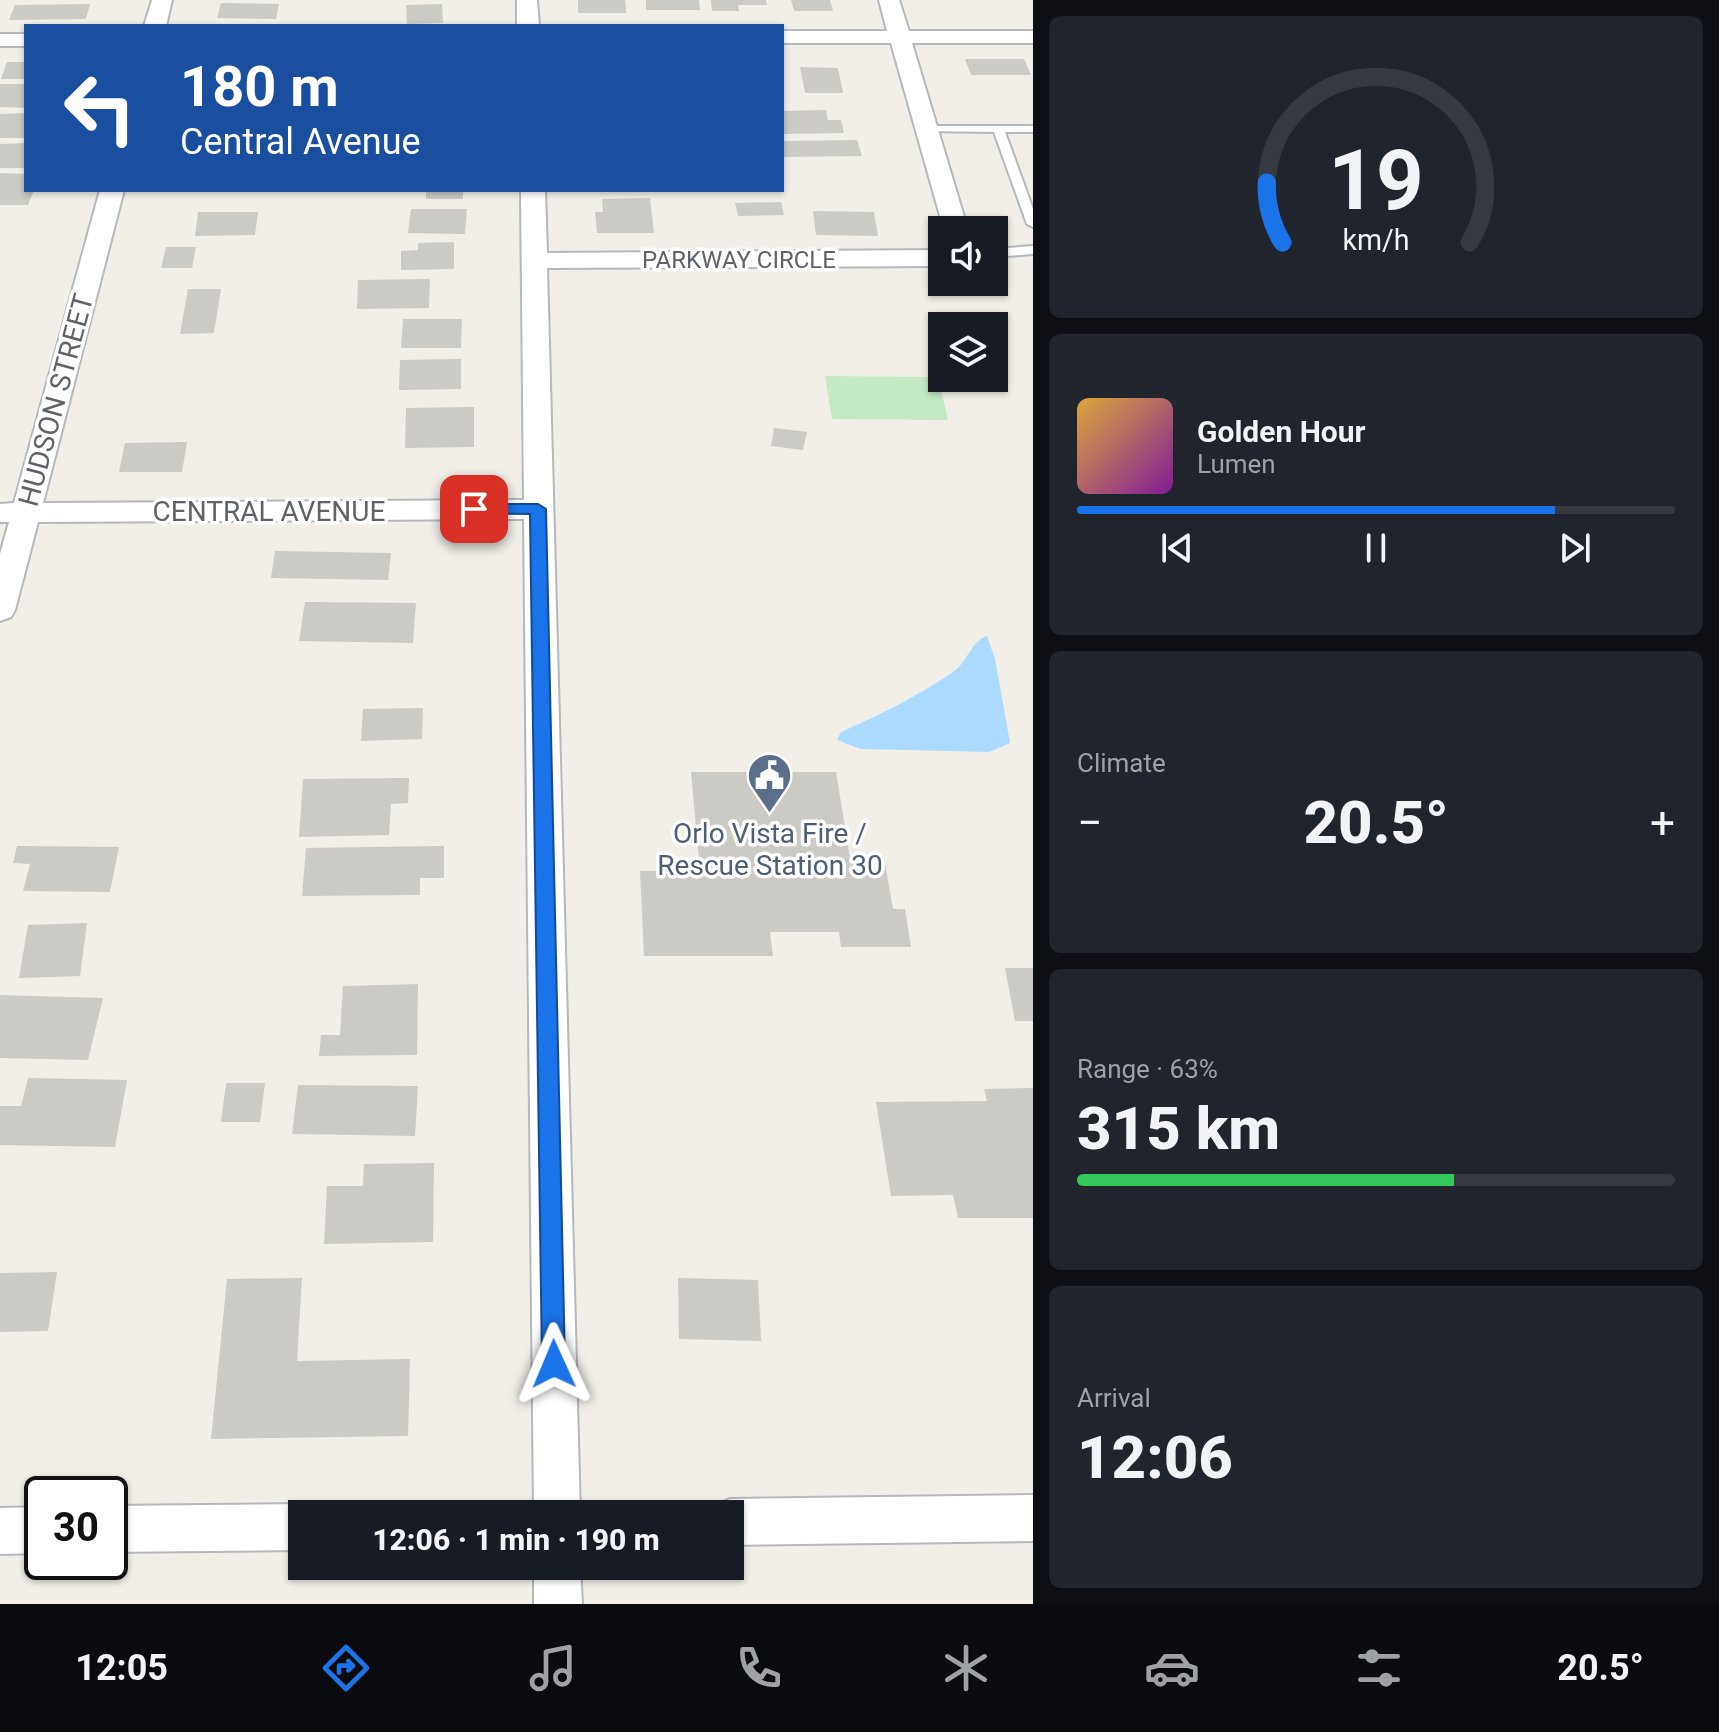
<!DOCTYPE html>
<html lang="en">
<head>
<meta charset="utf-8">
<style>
	body { margin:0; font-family:Roboto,sans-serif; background:#20242c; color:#f1f3f6; height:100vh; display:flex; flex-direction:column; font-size:30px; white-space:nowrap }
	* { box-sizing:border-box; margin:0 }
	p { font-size:26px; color:#9ea1a6 }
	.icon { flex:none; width:44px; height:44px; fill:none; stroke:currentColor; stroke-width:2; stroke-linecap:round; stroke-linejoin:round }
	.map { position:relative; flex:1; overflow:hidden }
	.side { display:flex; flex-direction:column; gap:16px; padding:16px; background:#0d0f14; width:686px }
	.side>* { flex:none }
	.hud { position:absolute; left:24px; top:24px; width:760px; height:168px; border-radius:0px; box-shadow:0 2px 6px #0004; background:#1a4fa0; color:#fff; overflow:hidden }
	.buttons { position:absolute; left:928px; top:216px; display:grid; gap:16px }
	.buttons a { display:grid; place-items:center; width:80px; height:80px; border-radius:0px; background:#171b24; box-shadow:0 2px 6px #0004; font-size:40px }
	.speed { position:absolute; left:24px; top:1476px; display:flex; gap:16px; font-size:40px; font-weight:700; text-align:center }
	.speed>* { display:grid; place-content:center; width:104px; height:104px; border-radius:50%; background:#171b24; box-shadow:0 2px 6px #0004; line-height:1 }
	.speed .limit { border:4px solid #111; border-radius:12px; background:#fff; color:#111 }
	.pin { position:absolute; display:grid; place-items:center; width:68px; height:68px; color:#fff; margin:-34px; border-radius:16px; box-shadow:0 4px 12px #0006 }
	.me { position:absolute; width:88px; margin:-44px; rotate:359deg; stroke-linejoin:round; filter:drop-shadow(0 0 6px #0008) }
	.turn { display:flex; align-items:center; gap:28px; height:168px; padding:0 24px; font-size:36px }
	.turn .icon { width:104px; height:104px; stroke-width:2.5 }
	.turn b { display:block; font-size:56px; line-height:68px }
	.big { font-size:60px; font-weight:800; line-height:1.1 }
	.side .tile { flex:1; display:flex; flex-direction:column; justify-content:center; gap:12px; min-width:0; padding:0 28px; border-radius:12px; background:#20242c }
	.side .dial { align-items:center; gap:0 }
	.dial svg { height:208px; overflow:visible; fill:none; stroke:#363941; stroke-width:7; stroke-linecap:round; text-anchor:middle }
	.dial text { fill:#f1f3f6; stroke:none }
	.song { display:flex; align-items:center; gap:24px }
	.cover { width:96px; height:96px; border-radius:12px; background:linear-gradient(135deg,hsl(40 70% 55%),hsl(290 70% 35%)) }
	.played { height:8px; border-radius:4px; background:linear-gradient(90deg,#1a73e8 80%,#363941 80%) }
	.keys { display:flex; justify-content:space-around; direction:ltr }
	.heat { display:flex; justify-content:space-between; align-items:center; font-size:44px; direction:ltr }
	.charge { height:12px; border-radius:6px; background:linear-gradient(90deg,#34c759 63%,#363941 0) }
	.trip { position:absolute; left:288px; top:1500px; width:456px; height:80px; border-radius:0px; background:#171b24; box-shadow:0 2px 6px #0004; font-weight:800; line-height:80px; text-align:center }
	.tab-bar { display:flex; height:128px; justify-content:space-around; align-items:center; background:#090b0e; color:#9ea1a6 }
	.tab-bar .icon { width:56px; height:56px }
	.tab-bar .selected { color:#1a73e8 }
	.tab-bar b { font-size:36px; color:#f1f3f6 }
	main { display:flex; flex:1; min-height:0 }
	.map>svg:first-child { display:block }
	.green { fill:#c5e8c5 }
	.water { fill:#aadaff }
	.building { fill:#cccac5 }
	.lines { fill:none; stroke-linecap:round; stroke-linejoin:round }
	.lane-casing { stroke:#b5b8bc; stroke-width:4 }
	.street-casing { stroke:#b5b8bc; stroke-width:4 }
	.lane { fill:#fff; fill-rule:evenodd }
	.street { fill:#fff; fill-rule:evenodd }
	.route { fill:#1a73e8; stroke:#114b97; stroke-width:2 }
	.labels { text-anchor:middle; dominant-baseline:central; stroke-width:7; stroke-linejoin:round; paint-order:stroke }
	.far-street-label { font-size:24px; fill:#5f6368; stroke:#fff }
	.street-label { font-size:28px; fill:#5f6368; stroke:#fff }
	.service-label { font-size:28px; fill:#4e5e75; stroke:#fff }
</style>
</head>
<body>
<main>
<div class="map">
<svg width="1033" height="1604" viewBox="0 0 1033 1604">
	<rect width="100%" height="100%" fill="#f1efe8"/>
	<polygon class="green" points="825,376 938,377 948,420 832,419"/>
	<path class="water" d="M987,636L995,659L1010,743L989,752L861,749L837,740L841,732C880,715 918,696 953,672C968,662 970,642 987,636Z"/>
	<g class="building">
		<polygon points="578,0 625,0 626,13 578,13"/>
		<polygon points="646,0 699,0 700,10 646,10"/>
		<polygon points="711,0 766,0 767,5 738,5 739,11 712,11"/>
		<polygon points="791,0 830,0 833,11 794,11"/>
		<polygon points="221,3 279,4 276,19 217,18"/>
		<polygon points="90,4 86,19 9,20 15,5"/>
		<polygon points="442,4 443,23 407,24 406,5"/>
		<polygon points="965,59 1024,59 1031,75 971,75"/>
		<polygon points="7,62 26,62 26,79 1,79"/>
		<polygon points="800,67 838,68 843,93 805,93"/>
		<polygon points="0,84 26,84 26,108 0,107"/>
		<polygon points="826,110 828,120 841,120 844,133 782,134 782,111"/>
		<polygon points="26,113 26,138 0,138 0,114"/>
		<polygon points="857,140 862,156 782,157 782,141"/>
		<polygon points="26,143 26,168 0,168 0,144"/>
		<polygon points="0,173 26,174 26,190 34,190 28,205 0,205"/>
		<rect x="426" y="190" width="37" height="9"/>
		<polygon points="650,198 654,233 597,233 595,212 603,212 602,199"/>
		<polygon points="781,202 784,215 738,216 735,203"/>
		<polygon points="411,209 467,209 465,234 408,233"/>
		<polygon points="813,211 874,212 878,236 816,235"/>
		<polygon points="198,212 258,212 255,235 195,236"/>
		<polygon points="454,242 454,269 401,270 401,251 418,250 418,243"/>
		<polygon points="166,247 196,247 192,268 161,268"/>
		<polygon points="430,279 429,308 357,309 358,280"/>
		<polygon points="188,289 221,289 214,333 180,334"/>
		<polygon points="403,319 462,319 461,348 401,348"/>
		<polygon points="461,359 461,389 399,390 400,360"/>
		<polygon points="474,407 474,447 405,448 406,408"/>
		<polygon points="774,428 807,432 803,450 771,446"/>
		<polygon points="187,442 182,472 119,472 125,443"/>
		<polygon points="275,551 391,553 388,580 271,578"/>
		<polygon points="305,602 416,603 413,643 299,641"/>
		<polygon points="423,708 422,739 361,741 363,709"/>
		<polygon points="691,772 836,772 850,858 884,858 893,909 905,909 911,947 841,947 839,932 770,932 773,956 644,956 640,871 700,871"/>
		<polygon points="409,778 408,803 391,804 389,835 299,837 303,779"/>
		<polygon points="17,846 119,847 110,892 23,891 30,864 13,863"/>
		<polygon points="444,846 444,878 420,878 420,895 302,896 306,848"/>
		<polygon points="87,923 80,976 19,978 28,925"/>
		<polygon points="1005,968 1033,968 1033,1021 1015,1021"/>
		<polygon points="418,984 417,1055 319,1056 321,1035 340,1035 343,986"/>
		<polygon points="0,995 103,998 88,1060 0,1058"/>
		<polygon points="28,1078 127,1080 115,1147 0,1145 0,1106 21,1106"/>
		<polygon points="226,1083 265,1083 260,1122 221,1122"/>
		<polygon points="298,1085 418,1086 415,1136 292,1134"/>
		<polygon points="1033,1088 1033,1218 958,1218 953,1195 891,1196 876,1102 987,1101 984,1089"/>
		<polygon points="434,1163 433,1242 324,1244 327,1186 363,1186 364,1164"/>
		<polygon points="57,1272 48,1331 0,1332 0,1273"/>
		<polygon points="302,1278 297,1361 410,1359 408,1436 211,1439 227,1279"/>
		<polygon points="678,1278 758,1280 761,1341 679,1339"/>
	</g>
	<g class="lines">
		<defs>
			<g id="lane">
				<polygon points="927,126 1033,126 1033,132 1005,132 1033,209 1033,227 1027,224 994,132 923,131 922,129"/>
				<polygon points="1033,246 1033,254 994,257 994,249"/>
			</g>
			<g id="street">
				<polygon points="152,0 172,0 166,26 144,26"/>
				<polygon points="517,0 537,0 539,26 517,26"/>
				<polygon points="879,0 899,0 909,31 1033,31 1033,43 912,43 968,230 944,230 891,43 782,43 782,31 887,31"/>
				<rect x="0" y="34" width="26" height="12"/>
				<polygon points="100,190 124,190 43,503 524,500 521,190 545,190 547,253 942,250 942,266 547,268 580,1514 534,1514 524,519 38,522 15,610 11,617 0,621 0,554 9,522 0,522 0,504 14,503"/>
				<polygon points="1033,1495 1033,1541 730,1545 730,1514 710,1514 714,1506 730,1499"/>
				<polygon points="302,1504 320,1514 302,1514 302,1550 110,1552 110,1506"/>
				<polygon points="42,1507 42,1553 0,1554 0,1508"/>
				<polygon points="534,1566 580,1566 582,1604 534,1604"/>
			</g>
		</defs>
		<use href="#lane" class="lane-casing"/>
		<use href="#street" class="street-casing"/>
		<use href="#lane" class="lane"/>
		<use href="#street" class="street"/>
	</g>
	<polygon class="route" points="474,504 538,504 546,509 565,1364 562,1372 554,1375 546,1372 542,1364 530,514 468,513 468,506"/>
	<defs>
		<symbol id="civic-pin" viewBox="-11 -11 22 30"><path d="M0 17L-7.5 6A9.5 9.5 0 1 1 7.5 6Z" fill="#5c6f8a" stroke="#fff"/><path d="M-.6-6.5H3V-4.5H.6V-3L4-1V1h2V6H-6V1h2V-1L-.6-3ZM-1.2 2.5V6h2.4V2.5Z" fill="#fff"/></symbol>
	</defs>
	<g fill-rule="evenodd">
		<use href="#civic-pin" x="744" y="750" width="51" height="69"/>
	</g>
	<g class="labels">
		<g class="far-street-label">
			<text x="739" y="260">PARKWAY CIRCLE</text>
		</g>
		<g class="street-label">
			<text transform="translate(56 400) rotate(-75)">HUDSON STREET</text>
			<text x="269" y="511">CENTRAL AVENUE</text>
		</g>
		<g class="service-label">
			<text x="770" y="833">Orlo Vista Fire /<tspan x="770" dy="32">Rescue Station 30</tspan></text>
		</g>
	</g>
</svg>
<div class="buttons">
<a><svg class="icon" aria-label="sound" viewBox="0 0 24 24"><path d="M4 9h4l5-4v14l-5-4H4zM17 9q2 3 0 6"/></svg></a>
<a><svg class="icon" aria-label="layers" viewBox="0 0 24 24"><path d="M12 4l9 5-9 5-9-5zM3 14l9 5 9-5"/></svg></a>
</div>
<div class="speed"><div class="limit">30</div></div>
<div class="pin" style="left:474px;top:509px;background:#d93025"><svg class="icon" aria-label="arrive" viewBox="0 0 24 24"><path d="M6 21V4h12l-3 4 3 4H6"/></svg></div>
<svg class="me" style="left:554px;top:1364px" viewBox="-20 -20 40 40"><path d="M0-17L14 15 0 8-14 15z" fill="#1a73e8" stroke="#fff" stroke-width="4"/></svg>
<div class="trip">12:06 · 1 min · 190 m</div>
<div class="hud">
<div class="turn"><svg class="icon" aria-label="left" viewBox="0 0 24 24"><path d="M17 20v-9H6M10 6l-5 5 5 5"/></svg><div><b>180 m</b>Central Avenue</div></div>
</div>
</div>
<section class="side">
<div class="tile dial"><svg viewBox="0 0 100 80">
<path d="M14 69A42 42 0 1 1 86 69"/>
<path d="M14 69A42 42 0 0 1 8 46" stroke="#1a73e8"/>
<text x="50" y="56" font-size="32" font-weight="700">19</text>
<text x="50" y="72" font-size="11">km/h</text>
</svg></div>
<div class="tile">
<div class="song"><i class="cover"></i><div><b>Golden Hour</b><p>Lumen</p></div></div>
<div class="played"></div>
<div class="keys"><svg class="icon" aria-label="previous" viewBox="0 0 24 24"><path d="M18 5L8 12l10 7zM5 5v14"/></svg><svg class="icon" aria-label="pause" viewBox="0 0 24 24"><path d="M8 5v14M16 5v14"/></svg><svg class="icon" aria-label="next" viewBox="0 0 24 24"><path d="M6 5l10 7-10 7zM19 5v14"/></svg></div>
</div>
<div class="tile"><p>Climate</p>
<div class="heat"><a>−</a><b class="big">20.5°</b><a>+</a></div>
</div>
<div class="tile"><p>Range · 63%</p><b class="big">315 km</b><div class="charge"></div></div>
<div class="tile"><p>Arrival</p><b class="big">12:06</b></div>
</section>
</main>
<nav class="tab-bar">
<b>12:05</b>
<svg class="icon selected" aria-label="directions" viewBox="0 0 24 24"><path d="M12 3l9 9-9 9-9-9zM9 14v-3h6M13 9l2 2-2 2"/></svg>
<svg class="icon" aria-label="music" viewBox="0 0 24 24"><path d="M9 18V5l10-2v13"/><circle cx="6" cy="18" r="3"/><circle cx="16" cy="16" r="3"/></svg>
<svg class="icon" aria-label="phone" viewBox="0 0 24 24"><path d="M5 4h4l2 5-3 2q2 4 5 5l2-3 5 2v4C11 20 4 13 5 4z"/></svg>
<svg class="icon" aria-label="climate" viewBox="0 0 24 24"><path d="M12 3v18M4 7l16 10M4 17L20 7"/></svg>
<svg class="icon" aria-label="car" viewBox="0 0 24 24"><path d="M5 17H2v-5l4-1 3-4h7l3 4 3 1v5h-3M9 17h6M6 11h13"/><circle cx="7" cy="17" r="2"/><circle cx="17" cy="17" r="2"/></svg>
<svg class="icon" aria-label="filters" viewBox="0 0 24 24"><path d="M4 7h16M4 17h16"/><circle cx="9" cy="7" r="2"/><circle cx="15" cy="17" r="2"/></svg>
<b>20.5°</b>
</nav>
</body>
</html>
